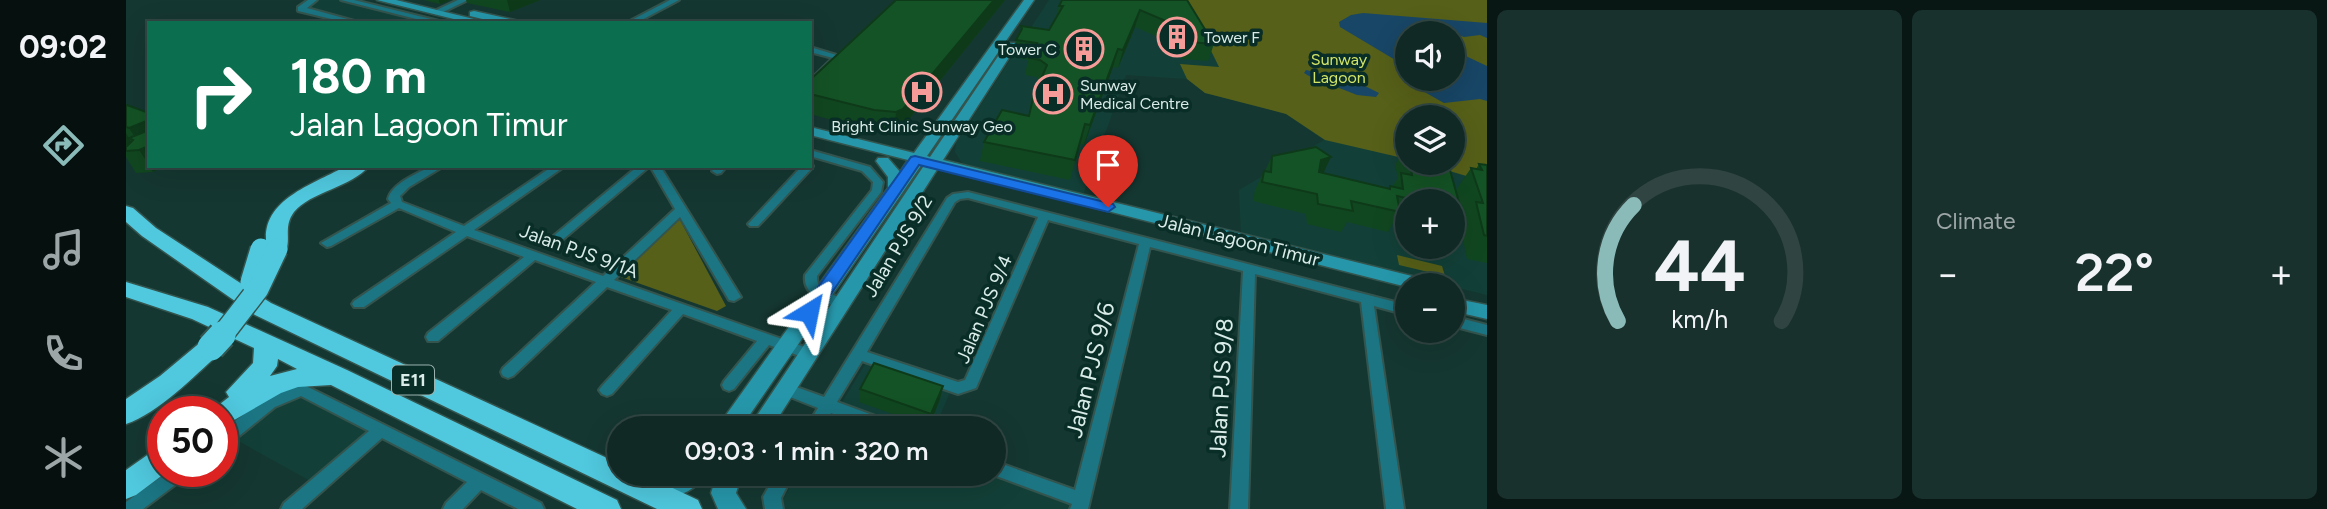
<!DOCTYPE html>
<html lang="en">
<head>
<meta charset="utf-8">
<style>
	body { margin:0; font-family:Figtree,sans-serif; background:#19312d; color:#f1f3f6; height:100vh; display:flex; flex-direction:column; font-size:26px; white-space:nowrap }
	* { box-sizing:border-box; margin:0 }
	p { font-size:23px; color:#9ca6a7 }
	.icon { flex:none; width:38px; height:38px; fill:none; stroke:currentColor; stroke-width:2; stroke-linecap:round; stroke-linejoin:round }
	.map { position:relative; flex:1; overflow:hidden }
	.sheet { display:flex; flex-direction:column; gap:10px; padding:10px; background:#091714; width:840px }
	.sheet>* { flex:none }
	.hud { position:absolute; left:21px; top:21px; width:665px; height:147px; border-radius:0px; box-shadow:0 7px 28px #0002,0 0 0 2px #304542; background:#0b6e4f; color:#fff; overflow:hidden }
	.fabs { position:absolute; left:1269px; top:21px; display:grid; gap:14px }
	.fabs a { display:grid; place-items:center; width:70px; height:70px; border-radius:50%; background:#102925; box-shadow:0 7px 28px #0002,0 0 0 2px #304542; font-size:35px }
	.speed { position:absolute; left:21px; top:396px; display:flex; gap:14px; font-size:35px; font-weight:700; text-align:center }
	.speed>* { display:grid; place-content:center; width:91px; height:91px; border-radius:50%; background:#102925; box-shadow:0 7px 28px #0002,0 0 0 2px #304542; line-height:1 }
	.speed .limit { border:10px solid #d22; background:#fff; color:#111 }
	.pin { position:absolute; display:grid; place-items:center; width:60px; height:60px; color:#fff; margin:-72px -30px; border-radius:50% 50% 50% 0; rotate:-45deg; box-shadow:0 0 7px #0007 }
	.pin .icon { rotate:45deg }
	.me { position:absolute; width:77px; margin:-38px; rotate:35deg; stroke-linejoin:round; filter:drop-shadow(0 0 5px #0008) }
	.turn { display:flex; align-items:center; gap:24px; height:147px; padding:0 28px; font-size:32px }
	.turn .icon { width:91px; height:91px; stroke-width:2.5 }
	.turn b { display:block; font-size:49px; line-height:60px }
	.big { font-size:52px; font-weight:600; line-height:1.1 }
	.sheet .tile { flex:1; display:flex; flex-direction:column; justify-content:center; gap:10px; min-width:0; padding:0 24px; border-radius:10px; background:#19312d }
	.sheet .dial { align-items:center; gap:0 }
	.dial svg { height:182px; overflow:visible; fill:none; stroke:#304542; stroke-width:7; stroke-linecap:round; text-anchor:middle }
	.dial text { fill:#f1f3f6; stroke:none }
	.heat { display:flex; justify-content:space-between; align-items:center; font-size:38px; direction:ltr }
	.sheet .tiles { flex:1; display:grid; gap:10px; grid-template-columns:repeat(2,1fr) }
	.trip { position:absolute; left:481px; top:416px; width:399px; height:70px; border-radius:35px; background:#102925; box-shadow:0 7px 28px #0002,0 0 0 2px #304542; font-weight:600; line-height:70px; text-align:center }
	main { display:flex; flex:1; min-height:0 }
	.tab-bar { display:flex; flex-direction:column; width:126px; justify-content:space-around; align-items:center; background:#06100f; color:#9ca6a7 }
	.tab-bar .icon { width:49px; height:49px }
	.tab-bar .current { color:#8bbbb9 }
	.tab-bar b { font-size:32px; color:#f1f3f6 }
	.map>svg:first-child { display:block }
	.built { fill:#124038; fill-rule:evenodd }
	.green { fill:#576018; fill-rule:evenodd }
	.water { fill:#184666 }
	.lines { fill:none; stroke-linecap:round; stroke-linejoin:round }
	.street-casing { stroke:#34544e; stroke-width:4 }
	.secondary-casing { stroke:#34544e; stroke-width:3 }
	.highway-casing { stroke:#34544e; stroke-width:3 }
	.street { fill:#1b7583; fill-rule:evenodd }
	.secondary { fill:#2697aa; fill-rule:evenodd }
	.highway { fill:#50c8de; fill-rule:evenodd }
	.highway-bridge-far1-casing { stroke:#34544e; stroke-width:24; stroke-linecap:butt }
	.highway-bridge-casing { stroke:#34544e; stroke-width:31; stroke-linecap:butt }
	.highway-bridge-far1 { stroke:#50c8de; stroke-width:21 }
	.highway-bridge { stroke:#50c8de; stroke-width:27 }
	.wall { fill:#114720 }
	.shaded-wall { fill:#0e3a1a }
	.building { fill:#145325; stroke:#0e3a1a; stroke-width:2 }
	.route { fill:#1a73e8; stroke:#114b97; stroke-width:2 }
	.labels { text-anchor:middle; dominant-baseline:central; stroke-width:7; stroke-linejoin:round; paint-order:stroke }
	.far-poi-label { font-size:16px; fill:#d9ece8; stroke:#092d27; text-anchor:start }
	.far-park-label { font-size:16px; fill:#d2e567; stroke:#092d27 }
	.shield { fill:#092d27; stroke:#9bb3ae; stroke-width:2 }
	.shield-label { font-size:18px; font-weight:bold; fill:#d9ece8 }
	.street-label { font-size:19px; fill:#d9ece8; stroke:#092d27 }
	.near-street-label { font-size:23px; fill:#d9ece8; stroke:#092d27 }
</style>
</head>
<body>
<main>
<nav class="tab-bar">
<b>09:02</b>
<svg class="icon current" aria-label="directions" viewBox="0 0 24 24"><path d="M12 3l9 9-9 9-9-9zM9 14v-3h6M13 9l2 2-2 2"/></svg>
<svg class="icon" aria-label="music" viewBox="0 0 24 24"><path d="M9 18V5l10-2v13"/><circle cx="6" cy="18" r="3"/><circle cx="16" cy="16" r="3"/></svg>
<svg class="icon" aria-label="phone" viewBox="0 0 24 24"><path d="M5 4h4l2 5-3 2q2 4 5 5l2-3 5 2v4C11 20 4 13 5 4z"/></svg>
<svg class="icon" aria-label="climate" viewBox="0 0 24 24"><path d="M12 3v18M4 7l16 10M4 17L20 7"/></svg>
</nav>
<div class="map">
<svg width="1361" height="509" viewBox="0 0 1361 509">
	<rect width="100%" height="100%" fill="#153731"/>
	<g class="built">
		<polygon points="185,0 233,0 332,23 219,23 168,10"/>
		<path d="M923,0H1361V295L1115,235L1113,190L1198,140L1160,114L1079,93L1061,79L1000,75L957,195L843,167L836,163L829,152L830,143ZM1281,33H1326V79H1281ZM1281,117H1326V163H1281ZM1281,201H1326V247H1281Z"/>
		<polygon points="740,363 824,392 808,429 700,429"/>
		<polygon points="170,395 245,434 188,483 105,437 149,404"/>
		<polygon points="672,474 862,474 949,507 949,509 651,509"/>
	</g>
	<g class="green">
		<path d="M1060,0H1361V182L1296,163H1326V117H1281V159L1199,140L1160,114L1079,93L1061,79L1054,64L1093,67ZM1281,33H1326V79H1281Z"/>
		<polygon points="553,218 600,306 591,311 492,276"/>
		<polygon points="1271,255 1316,266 1319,276 1273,265"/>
	</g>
	<g class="water">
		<polygon points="1237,13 1361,23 1361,38 1354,35 1338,37 1326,33 1281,33 1281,67 1214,27 1213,22 1225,15"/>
		<polygon points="1327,50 1361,66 1361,101 1354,99 1318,103 1279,81 1326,79"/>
		<polygon points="1180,70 1233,83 1253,93 1250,97 1231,95 1183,76 1178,73"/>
	</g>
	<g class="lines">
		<defs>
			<g id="street">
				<polygon points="182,0 191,0 181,8 236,23 222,23 172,11 172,7"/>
				<polygon points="215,0 228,0 321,23 306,23"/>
				<polygon points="332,0 342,0 313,14 306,12"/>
				<polygon points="544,0 553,0 510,23 500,23"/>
				<polygon points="684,47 717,57 684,88 684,80 707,58 684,52"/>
				<path d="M684,150L744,167L757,182L755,192L691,276C690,292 708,295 721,300L723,303L721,306C703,309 676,295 679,275L746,190L747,182L736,171L684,156Z"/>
				<polygon points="684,163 687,166 686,168 632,226 624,226 622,224 624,222 676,166 684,166"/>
				<path d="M305,166H318L283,187L274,196L276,202L338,226L427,166H439L348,230L477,276L549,209L524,166L435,241L431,242L425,238L512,166H534L615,297L608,301L603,300L554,217L488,280L687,350L689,354L687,358L682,359L643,345L608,389L603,391L598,389L596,385L598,381L631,341L557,314L486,394L481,396L476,394L473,390L476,386L546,310L481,287L387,376L382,378L377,376L375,372L377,368L470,282L409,260L312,341H302L300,337L302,333L398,257L341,236L238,307H228L226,304L228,301L330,232L273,208L205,246L201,247L195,243L265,203L262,199C266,183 291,174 305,166Z"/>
				<polygon points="590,166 601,166 595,173 591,174 586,171"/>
				<path d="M842,192L1281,305V315L1248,306L1278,509H1260L1235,302L1129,274L1122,509H1104L1117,271L1024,247L962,509H944L946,504L865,474H868V461L949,490L1013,244L922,220L850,388L832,394L736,361L711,402L771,424L773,429H747L705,413L695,429H679L692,408L654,393L652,389L654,385L659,383L698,397L821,198L827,194ZM842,198L912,217L839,380L832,382L741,352L829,202L834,199Z"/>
				<polygon points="1326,316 1361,325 1361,335 1326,326"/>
				<path d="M176,384L415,503L418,509H392L355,490L337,509H317L320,503L341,482L256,438L176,509H155L158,503L243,431L175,396L149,407L102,445L96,447V431C122,411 144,392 176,384Z"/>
				<polygon points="43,471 63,471 61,476 17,509 0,509 0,502"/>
				<polygon points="650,474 667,474 655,498 657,509 639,509 637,497"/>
			</g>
			<g id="secondary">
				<polygon points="251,0 270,0 364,23 344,23"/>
				<polygon points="898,0 908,0 801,156 804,157 881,43 889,43 891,45 817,160 1298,279 1305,281 1307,285 1281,287 812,168 645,429 622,429 799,164 796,164 614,429 590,429 762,188 762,177 750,161 752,158 762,158 774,172 782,160 684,135 684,127 788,153"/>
				<polygon points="348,11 393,21 394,23 373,23 344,16 344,12"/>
				<polygon points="1326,298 1361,305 1361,319 1326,311"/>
				<path d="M547,474H579C568,496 535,503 513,496L510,488L513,480Z"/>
				<polygon points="591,474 616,474 610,493 620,509 592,509 585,493"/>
			</g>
			<g id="highway">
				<path d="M220,166H243C226,187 184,192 168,212C156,228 167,241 158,254H144C140,248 140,245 140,238C139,198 190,183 220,166Z"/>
				<polygon points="0,206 7,208 30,228 145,303 494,464 494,474 517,474 572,500 576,509 531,509 129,315 16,236 0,222"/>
				<path d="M0,282L82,307L221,370L491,500L495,509H451L205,385L172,387L155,393L96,427V411H85L103,397L100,392L127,363L128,348L66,319L0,297ZM152,359L171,369L144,376L151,366Z"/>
				<path d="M85,338L94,341L97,347L94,353C68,376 33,413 0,424V399L34,376L76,341Z"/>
				<polygon points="37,447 37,471 42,471 10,495 0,499 0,470 27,451"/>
			</g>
		</defs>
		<use href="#street" class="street-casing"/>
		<use href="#secondary" class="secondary-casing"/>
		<use href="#highway" class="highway-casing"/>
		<use href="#street" class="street"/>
		<use href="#secondary" class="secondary"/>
		<use href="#highway" class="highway"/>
		<defs>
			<g id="highway-bridge-far1">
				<polyline points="125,282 135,249"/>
				<polyline points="95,337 132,289 151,249"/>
			</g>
			<polyline id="highway-bridge" points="85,347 96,335"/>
		</defs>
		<use href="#highway-bridge-far1" class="highway-bridge-far1-casing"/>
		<use href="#highway-bridge" class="highway-bridge-casing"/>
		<use href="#highway-bridge-far1" class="highway-bridge-far1"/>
		<use href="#highway-bridge" class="highway-bridge"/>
	</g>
	<g class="wall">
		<polygon points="298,0 324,0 314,4"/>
		<polygon points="340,0 414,0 384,12 341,3"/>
		<polygon points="770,0 879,0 775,129 768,133 747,131 684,114 684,80"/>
		<polygon points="1061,0 1088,44 1082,61 1056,59 1048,44 1009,27 992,68 987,67 958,145 954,144 944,180 854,161 858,142 903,116 914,81 910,77 899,75 902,60 886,57 890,40 894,33 895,26 923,30 930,17 933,6"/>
		<polygon points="0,105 23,113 23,166 47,166 41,169 37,167 27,172 10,173 0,157"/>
		<polygon points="1280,146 1281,163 1322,163 1334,206 1326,217 1326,201 1281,201 1281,218 1274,216 1273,219 1270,218 1262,232 1221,222 1215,232 1181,224 1180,214 1127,201 1129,190 1138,171 1139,171 1146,156 1197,173 1263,189 1264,186 1266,187 1272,178 1269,165"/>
		<polygon points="1353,164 1361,165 1361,263 1341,259 1334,224 1339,217 1330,190 1345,168 1350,169"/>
		<polygon points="817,386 814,399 803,427 733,402 734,389"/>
	</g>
	<g class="shaded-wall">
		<polygon points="313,0 324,0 314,4"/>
		<polygon points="381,0 414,0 384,12"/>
		<polygon points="868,0 879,0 775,129 768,133 770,112"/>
		<polygon points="1014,10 1009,27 992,68 997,50"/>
		<polygon points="992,49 987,67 958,145 964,125"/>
		<polygon points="23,120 23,165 13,150 17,149 3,128"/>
		<polygon points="0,133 7,146 0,149"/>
		<polygon points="1205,157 1196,176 1185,179 1195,160"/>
		<polygon points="23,166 36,166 37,167 27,172"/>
		<polygon points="817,386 814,399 803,427 805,414"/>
	</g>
	<g class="building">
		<polygon points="770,0 868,0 777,109 770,112 748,110 684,94 684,80"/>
		<polygon points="936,0 1061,0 1088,44 1062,42 1054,27 1014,10 997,50 992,49 964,125 959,124 949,160 858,142 876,110 903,116 907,98 921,65 914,60 903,58 911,43 890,40 896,29 895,26 923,30 937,6 933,6"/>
		<polygon points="0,105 1,105 23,113 23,120 3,128 0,127"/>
		<polygon points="23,130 23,146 13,150 0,151 0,147 7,140 3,138"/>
		<polygon points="1190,147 1205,157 1195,160 1193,172 1264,189 1264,186 1277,189 1275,173 1286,175 1284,163 1322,163 1334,206 1326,205 1326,201 1310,201 1285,196 1285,199 1271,196 1274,212 1225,201 1227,211 1192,204 1191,194 1136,182 1138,171 1145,172 1146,156"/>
		<polygon points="1353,164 1361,165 1361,236 1358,235 1350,202 1357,203 1345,168 1356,170"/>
		<polygon points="748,363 817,386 805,414 734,389"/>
	</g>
	<polygon class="route" points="789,156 987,204 989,207 982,212 793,165 690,316 677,316 675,312 677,308 785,157"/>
	<defs>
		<symbol id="building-ring" viewBox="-11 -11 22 22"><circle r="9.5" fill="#092d27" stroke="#f59b98" stroke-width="1.5"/><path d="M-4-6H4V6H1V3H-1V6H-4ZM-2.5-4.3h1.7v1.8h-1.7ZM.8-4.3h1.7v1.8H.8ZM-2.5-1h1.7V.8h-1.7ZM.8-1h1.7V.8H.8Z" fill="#f59b98"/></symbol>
		<symbol id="hospital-ring" viewBox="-11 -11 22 22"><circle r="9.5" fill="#092d27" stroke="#f59b98" stroke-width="1.5"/><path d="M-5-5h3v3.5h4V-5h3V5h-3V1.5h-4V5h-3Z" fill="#f59b98"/></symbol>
	</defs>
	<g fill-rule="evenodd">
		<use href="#building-ring" x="1029" y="15" width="44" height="44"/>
		<use href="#building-ring" x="936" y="27" width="44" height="44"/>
		<use href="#hospital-ring" x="774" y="70" width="44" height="44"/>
		<use href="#hospital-ring" x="905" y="72" width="44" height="44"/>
	</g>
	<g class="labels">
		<g class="far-poi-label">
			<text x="1078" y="37">Tower F</text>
			<text x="931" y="49" text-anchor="end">Tower C</text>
			<text x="954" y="85">Sunway<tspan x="954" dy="18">Medical Centre</tspan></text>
			<text x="796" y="126" text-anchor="middle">Bright Clinic Sunway Geo</text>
		</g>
		<g class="far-park-label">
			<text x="1213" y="59">Sunway<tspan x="1213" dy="18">Lagoon</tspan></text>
		</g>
		<rect class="shield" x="266" y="365.5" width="42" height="29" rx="5"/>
		<g class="shield-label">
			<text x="287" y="380">E11</text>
		</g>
		<g class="street-label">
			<text transform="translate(1113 240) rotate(14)">Jalan Lagoon Timur</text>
			<text transform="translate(772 246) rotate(-59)">Jalan PJS 9/2</text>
			<text transform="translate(453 251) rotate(20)">Jalan PJS 9/1A</text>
			<text transform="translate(858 309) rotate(-67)">Jalan PJS 9/4</text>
		</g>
		<g class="near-street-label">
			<text transform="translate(964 370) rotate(-76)">Jalan PJS 9/6</text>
			<text transform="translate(1095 388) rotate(-87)">Jalan PJS 9/8</text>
		</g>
	</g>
</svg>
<div class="fabs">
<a><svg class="icon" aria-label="sound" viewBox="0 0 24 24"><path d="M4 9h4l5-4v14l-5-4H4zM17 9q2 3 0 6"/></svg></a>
<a><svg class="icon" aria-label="layers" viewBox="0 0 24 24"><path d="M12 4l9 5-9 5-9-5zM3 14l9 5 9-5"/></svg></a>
<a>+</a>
<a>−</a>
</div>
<div class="speed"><div class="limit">50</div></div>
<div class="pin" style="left:982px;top:207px;background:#d93025"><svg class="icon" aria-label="arrive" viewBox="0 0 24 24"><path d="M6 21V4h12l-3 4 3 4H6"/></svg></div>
<svg class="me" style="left:683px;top:312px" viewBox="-20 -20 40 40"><path d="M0-17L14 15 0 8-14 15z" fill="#1a73e8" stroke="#fff" stroke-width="4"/></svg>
<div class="trip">09:03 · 1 min · 320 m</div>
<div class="hud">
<div class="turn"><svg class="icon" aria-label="right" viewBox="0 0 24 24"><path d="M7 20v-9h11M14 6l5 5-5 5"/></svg><div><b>180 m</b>Jalan Lagoon Timur</div></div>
</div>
</div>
<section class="sheet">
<div class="tiles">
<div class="tile dial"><svg viewBox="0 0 100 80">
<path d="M14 69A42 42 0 1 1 86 69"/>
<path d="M14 69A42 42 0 0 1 21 18" stroke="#8bbbb9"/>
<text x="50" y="56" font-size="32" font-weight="700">44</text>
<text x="50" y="72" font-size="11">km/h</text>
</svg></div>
<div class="tile"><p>Climate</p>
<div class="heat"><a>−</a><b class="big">22°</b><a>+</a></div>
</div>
</div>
</section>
</main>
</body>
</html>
